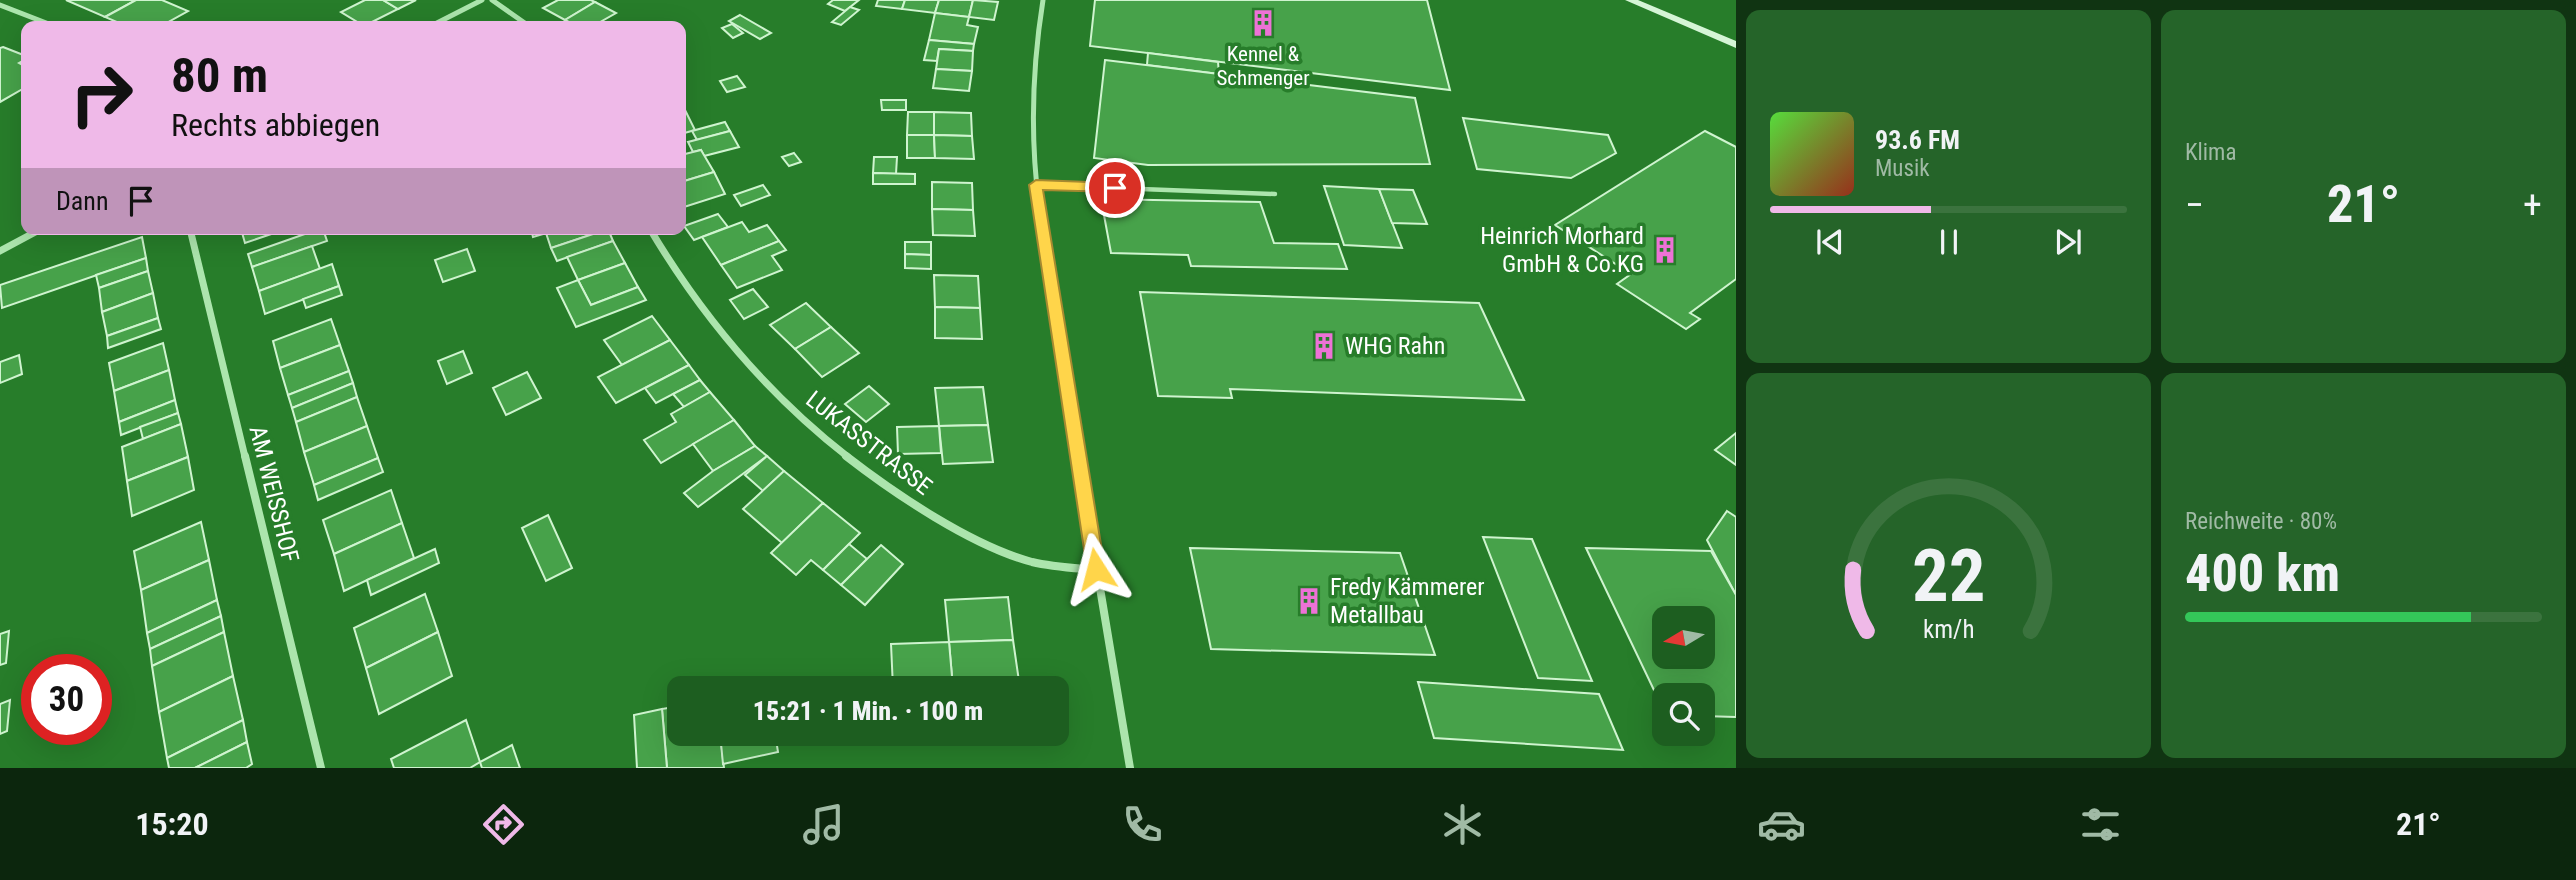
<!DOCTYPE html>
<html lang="de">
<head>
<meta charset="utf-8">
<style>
	body { margin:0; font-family:"Roboto Condensed",sans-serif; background:#256429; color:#f1f3f6; height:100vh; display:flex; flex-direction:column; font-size:26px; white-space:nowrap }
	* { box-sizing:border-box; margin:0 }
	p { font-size:23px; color:#a0baa5 }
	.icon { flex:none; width:38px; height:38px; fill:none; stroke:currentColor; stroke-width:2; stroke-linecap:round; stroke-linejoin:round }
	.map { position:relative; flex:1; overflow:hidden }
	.sheet { display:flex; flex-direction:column; gap:10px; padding:10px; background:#103412; width:840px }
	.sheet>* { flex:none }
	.hud { position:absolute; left:21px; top:21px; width:665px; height:214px; border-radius:14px; box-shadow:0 7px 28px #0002; background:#efb9e8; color:#111; overflow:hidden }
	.needle { width:46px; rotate:260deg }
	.buttons { position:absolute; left:1652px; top:606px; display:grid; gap:14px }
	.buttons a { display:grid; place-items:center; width:63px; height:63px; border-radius:14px; background:#1d5e20; box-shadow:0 7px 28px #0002; font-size:35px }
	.speed { position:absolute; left:21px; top:654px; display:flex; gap:14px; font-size:35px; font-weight:700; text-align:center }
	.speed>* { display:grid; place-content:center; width:91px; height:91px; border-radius:50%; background:#1d5e20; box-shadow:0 7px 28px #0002; line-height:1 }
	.speed .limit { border:10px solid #d22; background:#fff; color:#111 }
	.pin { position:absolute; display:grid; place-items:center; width:60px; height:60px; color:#fff; margin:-30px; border:4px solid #fff; border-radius:50%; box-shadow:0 2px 7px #0007 }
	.me { position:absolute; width:77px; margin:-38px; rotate:351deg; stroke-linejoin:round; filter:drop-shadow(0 0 5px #0008) }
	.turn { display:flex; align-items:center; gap:24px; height:147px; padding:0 35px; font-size:32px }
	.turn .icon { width:91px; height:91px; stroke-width:2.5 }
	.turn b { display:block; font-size:49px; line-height:60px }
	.then { display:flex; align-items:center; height:66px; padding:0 35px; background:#0003; gap:14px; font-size:26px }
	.big { font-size:52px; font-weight:800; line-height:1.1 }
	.sheet .tile { flex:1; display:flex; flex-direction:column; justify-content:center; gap:10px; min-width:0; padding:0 24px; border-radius:14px; background:#256429 }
	.sheet .dial { align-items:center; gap:0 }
	.dial svg { height:182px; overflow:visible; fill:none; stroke:#3b733e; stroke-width:7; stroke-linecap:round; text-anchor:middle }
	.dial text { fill:#f1f3f6; stroke:none }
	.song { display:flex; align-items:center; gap:21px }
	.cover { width:84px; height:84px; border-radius:10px; background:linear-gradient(135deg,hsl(110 70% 55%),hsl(10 70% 35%)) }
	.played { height:7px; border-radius:4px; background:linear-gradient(90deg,#efb9e8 45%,#3b733e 45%) }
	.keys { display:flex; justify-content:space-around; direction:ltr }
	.heat { display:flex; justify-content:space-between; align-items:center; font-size:38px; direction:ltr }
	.charge { height:10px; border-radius:5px; background:linear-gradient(90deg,#34c759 80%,#3b733e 0) }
	.sheet .tiles { flex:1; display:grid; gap:10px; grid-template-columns:repeat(2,1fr) }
	.trip { position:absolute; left:667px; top:676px; width:402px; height:70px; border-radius:14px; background:#1d5e20; box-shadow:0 7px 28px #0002; font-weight:800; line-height:70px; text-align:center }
	.menu { display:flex; height:112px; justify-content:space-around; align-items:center; background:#0c260d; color:#a0baa5 }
	.menu .icon { width:49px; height:49px }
	.menu .current { color:#efb9e8 }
	.menu b { font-size:32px; color:#f1f3f6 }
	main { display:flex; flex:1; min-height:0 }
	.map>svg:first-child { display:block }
	.building { fill:#47a24a; stroke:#cff4cf; stroke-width:2; fill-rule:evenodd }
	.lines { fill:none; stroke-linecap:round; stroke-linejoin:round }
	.service { stroke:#ace5ad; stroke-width:4.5 }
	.minor-far2 { stroke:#ace5ad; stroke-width:5 }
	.minor-far1 { stroke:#ace5ad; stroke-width:7 }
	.minor { stroke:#ace5ad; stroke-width:8 }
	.secondary { fill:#d5f5d6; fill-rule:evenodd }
	.route { fill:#ffd54a; stroke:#a68a30; stroke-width:2 }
	.labels { text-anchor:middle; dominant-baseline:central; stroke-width:7; stroke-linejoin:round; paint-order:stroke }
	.far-poi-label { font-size:21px; fill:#fff; stroke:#277d2a }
	.poi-label { font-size:24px; fill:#fff; stroke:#277d2a; text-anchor:start }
	.street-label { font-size:24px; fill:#fff; stroke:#277d2a }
</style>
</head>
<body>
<main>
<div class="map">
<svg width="1736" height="768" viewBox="0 0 1736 768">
	<rect width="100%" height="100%" fill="#277d2a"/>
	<g class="building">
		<polygon points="66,0 136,0 105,17"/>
		<polygon points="136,0 162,0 188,11 161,26 126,26 105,17"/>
		<polygon points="365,0 383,0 398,9 364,26 341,12"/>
		<polygon points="383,0 416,0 398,9"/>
		<polygon points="558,0 591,0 595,2 565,20 543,8"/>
		<polygon points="833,0 859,0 845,11 828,4"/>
		<polygon points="878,0 905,0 902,9 876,6"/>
		<polygon points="905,0 939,0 935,13 902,9"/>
		<polygon points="939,0 973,0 969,17 935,13"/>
		<polygon points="973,0 998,2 994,20 969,17"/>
		<polygon points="1095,0 1427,0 1450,90 1090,46"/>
		<polygon points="595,2 616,13 593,26 576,26 565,20"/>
		<polygon points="850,7 859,10 841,25 832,22"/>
		<polygon points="935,13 969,17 967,25 978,27 974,44 929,40"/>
		<polygon points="740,15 771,33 760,39 729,21"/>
		<polygon points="732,24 743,33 733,38 722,28"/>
		<polygon points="929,40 974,44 973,51 939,49 937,61 924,60"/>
		<polygon points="3,47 26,56 26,59 19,63 26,67 26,87 0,102 0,48"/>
		<polygon points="939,49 973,51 972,71 936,69"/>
		<polygon points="1148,53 1218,62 1219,74 1147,65"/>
		<polygon points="1105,60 1415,98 1430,164 1148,165 1094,158"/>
		<polygon points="936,69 972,71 969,91 933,88"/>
		<polygon points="737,76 745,87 727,92 720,81"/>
		<polygon points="881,100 906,100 906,110 882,110"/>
		<polygon points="685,110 695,130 681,134 681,111"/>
		<polygon points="908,112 934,112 934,135 907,135"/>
		<polygon points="934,112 971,113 972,136 934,135"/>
		<polygon points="1463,118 1608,135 1616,153 1571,178 1477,169"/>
		<polygon points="725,122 730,131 697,140 692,131"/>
		<polygon points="730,131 739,147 704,156 701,150 693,152 688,142"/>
		<polygon points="1705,131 1736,147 1736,279 1690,313 1700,319 1686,329 1617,284 1631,274 1555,225"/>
		<polygon points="907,135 934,135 935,158 907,158"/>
		<polygon points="934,135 972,136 974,159 935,158"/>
		<polygon points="701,150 714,172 681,182 681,155"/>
		<polygon points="794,153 801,162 789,166 782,157"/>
		<polygon points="874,157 897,157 896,174 873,173"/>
		<polygon points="714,172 725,194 684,207 681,200 681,182"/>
		<polygon points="873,173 915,174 915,184 873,184"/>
		<polygon points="932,182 972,183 973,210 932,209"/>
		<polygon points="763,185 770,195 741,206 734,195"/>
		<polygon points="1324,186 1379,189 1402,248 1344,245"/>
		<polygon points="1379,189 1413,190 1427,224 1392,223"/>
		<polygon points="1101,199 1260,202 1274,243 1338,244 1347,269 1191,266 1188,255 1111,253"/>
		<polygon points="932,209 973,210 975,236 933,235"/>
		<polygon points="718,214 728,227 694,240 684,226"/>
		<polygon points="742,222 749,232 767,225 779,241 721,265 702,237"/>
		<polygon points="241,229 286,229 245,243"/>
		<polygon points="319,229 323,229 327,241 252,267 248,254"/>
		<polygon points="531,229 560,229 533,237"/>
		<polygon points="560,229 608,229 551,248 546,233"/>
		<polygon points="608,229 613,241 557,261 551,248"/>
		<polygon points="142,237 146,258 2,308 0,285"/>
		<polygon points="613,241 625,263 578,280 567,257"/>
		<polygon points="779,241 786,250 772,256 782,270 737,288 721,265"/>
		<polygon points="905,242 931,242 931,255 905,254"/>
		<polygon points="312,246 320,269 259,291 252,267"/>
		<polygon points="467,249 475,271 443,282 435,260"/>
		<polygon points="905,254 931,255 931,269 905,268"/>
		<polygon points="146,258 148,271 99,288 96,275"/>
		<polygon points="625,263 638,287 591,305 578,280"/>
		<polygon points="332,264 339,286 265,314 259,291"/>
		<polygon points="148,271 153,293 102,312 99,288"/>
		<polygon points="934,275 978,276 980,308 935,307"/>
		<polygon points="578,280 591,305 638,287 646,300 576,327 557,288"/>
		<polygon points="339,286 342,295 306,308 303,299"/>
		<polygon points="753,289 768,307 744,319 730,300"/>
		<polygon points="1140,292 1479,303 1524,400 1230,389 1232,398 1158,396"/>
		<polygon points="153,293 158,318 107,336 102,312"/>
		<polygon points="806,303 831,327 795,349 770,325"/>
		<polygon points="935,307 980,308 982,339 935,338"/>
		<polygon points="652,316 670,340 622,365 604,340"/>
		<polygon points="158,318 161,329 108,348 107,336"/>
		<polygon points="331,319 340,345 280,368 273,341"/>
		<polygon points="831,327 859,353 822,377 795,349"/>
		<polygon points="670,340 689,365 616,403 598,377"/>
		<polygon points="163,343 169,370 114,391 109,363"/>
		<polygon points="340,345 349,371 288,395 280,368"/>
		<polygon points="463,351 472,373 447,384 438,361"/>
		<polygon points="19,355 22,374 0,383 0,362"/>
		<polygon points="689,365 700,380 656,403 645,388"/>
		<polygon points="169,370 175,400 119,422 114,391"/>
		<polygon points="349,371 353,383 292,408 288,395"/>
		<polygon points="527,372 541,398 506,415 493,388"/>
		<polygon points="700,380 710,392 684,407 673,394"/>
		<polygon points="353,383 357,397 296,422 292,408"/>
		<polygon points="869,386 889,404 866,422 845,404"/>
		<polygon points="983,387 988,425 939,426 935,388"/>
		<polygon points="710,392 734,420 661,463 644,440 676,422 671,414"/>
		<polygon points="357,397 367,426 304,452 296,422"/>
		<polygon points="175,400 178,413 121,435 119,422"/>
		<polygon points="178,413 181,424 143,439 140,427"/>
		<polygon points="734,420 755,446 713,471 693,444"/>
		<polygon points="181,424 188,457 127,481 122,447"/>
		<polygon points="988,425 993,462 943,464 939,426"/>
		<polygon points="367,426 378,458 314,485 304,452"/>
		<polygon points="939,426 941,453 898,454 897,427"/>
		<polygon points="1736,433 1736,465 1715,450"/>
		<polygon points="755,446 767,456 698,507 684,493 713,471"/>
		<polygon points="767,456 784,471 763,491 745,475"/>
		<polygon points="188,457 194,490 132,516 127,481"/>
		<polygon points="378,458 383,472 318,500 314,485"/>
		<polygon points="784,471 823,503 782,543 743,509"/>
		<polygon points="391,490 402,523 334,554 323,520"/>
		<polygon points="823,503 860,533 823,570 811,560 796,575 771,553"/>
		<polygon points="1727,511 1736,517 1736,595 1707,540"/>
		<polygon points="548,515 572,568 546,581 522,528"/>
		<polygon points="201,522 209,560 141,590 134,551"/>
		<polygon points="402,523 414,558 344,591 334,554"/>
		<polygon points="1483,537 1532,539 1592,681 1538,678"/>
		<polygon points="849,544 867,559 841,585 823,570"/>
		<polygon points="881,545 903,564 865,605 841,585"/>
		<polygon points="1190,548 1400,553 1435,655 1211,649"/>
		<path d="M1586,548L1711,551L1736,595V717L1703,716V695H1664V711ZM1664,618H1703V656H1664Z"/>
		<polygon points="435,549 439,563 371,595 367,580"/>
		<polygon points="209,560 217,600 147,633 141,590"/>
		<polygon points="425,594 438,632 366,668 354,628"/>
		<polygon points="1008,597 1013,640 949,642 945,600"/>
		<polygon points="217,600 221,616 150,649 147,633"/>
		<polygon points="221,616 224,632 152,666 150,649"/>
		<polygon points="9,631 6,663 0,665 0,634"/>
		<polygon points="224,632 233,676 159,712 152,666"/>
		<polygon points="438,632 452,676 379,714 366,668"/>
		<polygon points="1013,640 1020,688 953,688 949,642"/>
		<polygon points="949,642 953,688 893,688 891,644"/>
		<polygon points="233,676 243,720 167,758 159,712"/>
		<polygon points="1418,682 1599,694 1623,750 1434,738"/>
		<polygon points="10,700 7,731 0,734 0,704"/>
		<polygon points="679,706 679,733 720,733 724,768 667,768 662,709"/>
		<polygon points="662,709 667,768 637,768 634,715"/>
		<polygon points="243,720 247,742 195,768 169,768 167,758"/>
		<polygon points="466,720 480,762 470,768 394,768 391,759"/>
		<polygon points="720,733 775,733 778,752 723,764"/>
		<polygon points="247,742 252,764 246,768 195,768"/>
		<polygon points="512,745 520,768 482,768 480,762"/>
	</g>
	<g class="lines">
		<polyline class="service" points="1036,185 1275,194"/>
		<g class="minor-far2">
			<polyline points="492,0 529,26"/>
			<polyline points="0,5 54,26"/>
			<polyline points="431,26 482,0"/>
			<path d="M1039,205C1030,136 1032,69 1043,0"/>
		</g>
		<g class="minor-far1">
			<polyline points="1038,203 1078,457"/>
			<polyline points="190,229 245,457"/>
			<path d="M650,229C703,318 766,393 848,457"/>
			<polyline points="0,251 41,229"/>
		</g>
		<g class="minor">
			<polyline points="245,456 321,768"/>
			<path d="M846,456C895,494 972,546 1032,562C1053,567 1075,568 1096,570"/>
			<polyline points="1078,456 1130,768"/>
		</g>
		<polygon class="secondary" points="1625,0 1638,0 1736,41 1736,48"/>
	</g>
	<polygon class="route" points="1036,180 1115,183 1122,188 1115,192 1043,190 1105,569 1103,575 1096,578 1090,575 1087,569 1029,185"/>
	<defs>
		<symbol id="building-bare" viewBox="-9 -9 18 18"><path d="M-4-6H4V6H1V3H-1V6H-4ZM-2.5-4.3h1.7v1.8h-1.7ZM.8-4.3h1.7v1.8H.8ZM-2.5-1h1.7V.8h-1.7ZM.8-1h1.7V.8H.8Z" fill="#ed72d6" stroke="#277d2a" stroke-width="2.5" paint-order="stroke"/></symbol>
	</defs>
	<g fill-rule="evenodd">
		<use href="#building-bare" x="1244" y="4" width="38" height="38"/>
		<use href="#building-bare" x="1646" y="231" width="38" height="38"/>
		<use href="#building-bare" x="1305" y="327" width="38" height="38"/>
		<use href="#building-bare" x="1290" y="582" width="38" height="38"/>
	</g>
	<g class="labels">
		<g class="far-poi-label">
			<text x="1263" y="54">Kennel &amp;<tspan x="1263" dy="24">Schmenger</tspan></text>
		</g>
		<g class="poi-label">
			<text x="1644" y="236" text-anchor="end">Heinrich Morhard<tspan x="1644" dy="28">GmbH &amp; Co.KG</tspan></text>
			<text x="1345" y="346">WHG Rahn</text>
			<text x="1330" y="587">Fredy Kämmerer<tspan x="1330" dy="28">Metallbau</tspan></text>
		</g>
		<g class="street-label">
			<text transform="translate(869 443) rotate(38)">LUKASSTRASSE</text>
			<text transform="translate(274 494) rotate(76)">AM WEISSHOF</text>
		</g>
	</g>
</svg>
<div class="buttons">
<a><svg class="needle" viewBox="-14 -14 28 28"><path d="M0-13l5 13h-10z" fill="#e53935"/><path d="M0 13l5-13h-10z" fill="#a0baa5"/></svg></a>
<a><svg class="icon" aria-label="search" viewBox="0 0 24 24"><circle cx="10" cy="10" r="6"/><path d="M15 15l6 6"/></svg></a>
</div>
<div class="speed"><div class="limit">30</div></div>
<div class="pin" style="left:1115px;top:188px;background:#d93025"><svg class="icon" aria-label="arrive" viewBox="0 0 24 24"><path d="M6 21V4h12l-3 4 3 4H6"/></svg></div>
<svg class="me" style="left:1096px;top:569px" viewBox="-20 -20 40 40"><path d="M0-17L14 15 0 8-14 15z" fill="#ffd54a" stroke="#fff" stroke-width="4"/></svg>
<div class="trip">15:21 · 1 Min. · 100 m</div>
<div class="hud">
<div class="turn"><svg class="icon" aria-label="right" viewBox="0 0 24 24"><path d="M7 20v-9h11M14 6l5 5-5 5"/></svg><div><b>80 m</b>Rechts abbiegen</div></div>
<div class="then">Dann<svg class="icon" aria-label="arrive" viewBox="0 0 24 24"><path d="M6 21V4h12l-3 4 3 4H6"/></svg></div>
</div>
</div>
<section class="sheet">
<div class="tiles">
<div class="tile">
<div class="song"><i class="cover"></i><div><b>93.6 FM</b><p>Musik</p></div></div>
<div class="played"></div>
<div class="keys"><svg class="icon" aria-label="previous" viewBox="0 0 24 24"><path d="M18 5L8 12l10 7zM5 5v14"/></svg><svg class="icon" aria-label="pause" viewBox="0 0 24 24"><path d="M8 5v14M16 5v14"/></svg><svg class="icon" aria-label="next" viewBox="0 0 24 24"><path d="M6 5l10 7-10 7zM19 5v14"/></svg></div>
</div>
<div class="tile"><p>Klima</p>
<div class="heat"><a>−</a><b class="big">21°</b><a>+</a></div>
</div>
<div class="tile dial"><svg viewBox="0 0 100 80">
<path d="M14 69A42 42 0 1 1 86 69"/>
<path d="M14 69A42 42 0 0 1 8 42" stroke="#efb9e8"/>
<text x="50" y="56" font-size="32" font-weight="700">22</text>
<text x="50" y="72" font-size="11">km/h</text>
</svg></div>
<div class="tile"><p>Reichweite · 80%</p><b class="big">400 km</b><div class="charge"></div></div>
</div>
</section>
</main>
<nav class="menu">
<b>15:20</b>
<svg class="icon current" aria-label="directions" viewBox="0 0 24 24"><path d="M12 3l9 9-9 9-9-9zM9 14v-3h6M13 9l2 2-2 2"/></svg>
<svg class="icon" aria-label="music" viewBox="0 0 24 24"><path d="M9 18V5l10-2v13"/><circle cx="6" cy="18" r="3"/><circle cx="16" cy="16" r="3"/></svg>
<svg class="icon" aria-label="phone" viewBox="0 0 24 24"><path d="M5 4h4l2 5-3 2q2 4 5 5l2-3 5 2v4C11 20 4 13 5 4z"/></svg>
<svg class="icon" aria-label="climate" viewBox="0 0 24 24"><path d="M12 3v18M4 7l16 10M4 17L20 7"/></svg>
<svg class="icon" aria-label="car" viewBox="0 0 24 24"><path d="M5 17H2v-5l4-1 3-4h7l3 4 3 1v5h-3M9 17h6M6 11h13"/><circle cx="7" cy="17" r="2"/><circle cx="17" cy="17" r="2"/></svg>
<svg class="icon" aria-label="filters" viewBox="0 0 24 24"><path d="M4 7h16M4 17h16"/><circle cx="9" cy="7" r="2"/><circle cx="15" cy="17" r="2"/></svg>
<b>21°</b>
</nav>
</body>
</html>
